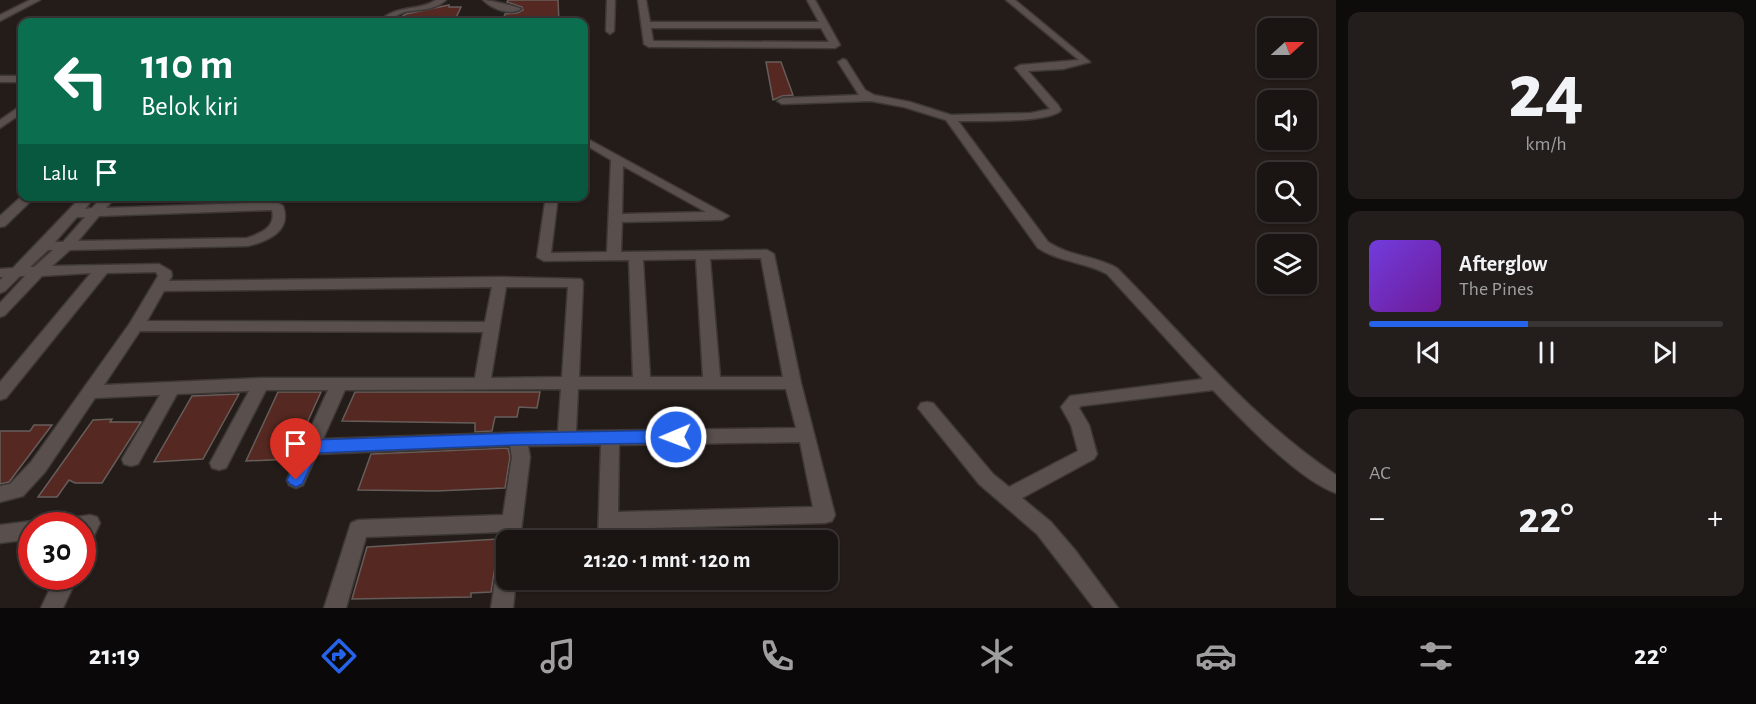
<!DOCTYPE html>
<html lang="id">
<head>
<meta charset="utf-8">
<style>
	body { margin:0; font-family:"Alegreya Sans",sans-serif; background:#231e1c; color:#f1f3f6; height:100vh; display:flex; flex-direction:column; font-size:22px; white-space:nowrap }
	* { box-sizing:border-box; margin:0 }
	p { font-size:20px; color:#9f9fa0 }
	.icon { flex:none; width:33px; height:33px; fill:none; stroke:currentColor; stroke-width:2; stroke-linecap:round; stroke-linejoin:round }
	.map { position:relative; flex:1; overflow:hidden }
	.details { display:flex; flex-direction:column; gap:12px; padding:12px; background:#0e0c0a; width:420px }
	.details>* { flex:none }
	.guide { position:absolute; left:18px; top:18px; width:570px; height:183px; border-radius:12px; box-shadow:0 2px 4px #0004,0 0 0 2px #383433; background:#0b6e4f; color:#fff; overflow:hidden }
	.needle { width:39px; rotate:69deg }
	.tools { position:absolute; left:1257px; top:18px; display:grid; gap:12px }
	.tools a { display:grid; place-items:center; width:60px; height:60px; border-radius:12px; background:#1a1513; box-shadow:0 2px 4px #0004,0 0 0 2px #383433; font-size:30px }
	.speed { position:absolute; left:18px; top:512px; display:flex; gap:12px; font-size:30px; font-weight:700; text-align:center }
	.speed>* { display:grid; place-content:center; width:78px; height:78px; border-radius:50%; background:#1a1513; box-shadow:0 2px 4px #0004,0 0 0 2px #383433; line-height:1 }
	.speed .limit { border:9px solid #d22; background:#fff; color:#111 }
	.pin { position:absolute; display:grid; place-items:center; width:51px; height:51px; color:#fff; margin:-62px -26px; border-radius:50% 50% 50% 0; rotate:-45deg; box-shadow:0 0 6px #0007 }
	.pin .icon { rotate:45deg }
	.me { position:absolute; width:66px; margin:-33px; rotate:269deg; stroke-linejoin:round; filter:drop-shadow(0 0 4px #0008) }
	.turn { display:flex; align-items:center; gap:21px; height:126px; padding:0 24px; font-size:27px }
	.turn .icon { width:78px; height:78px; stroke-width:2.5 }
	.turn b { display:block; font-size:42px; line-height:51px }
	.then { display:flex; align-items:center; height:57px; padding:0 24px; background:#0003; gap:12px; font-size:22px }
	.big { font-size:45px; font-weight:600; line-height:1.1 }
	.details .card { flex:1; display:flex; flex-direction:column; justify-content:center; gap:9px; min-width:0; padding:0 21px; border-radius:12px; background:#231e1c }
	.details .dial { align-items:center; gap:0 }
	.dial b { font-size:78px; line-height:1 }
	.song { display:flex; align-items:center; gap:18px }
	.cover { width:72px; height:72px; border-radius:9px; background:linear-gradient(135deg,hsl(260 70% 55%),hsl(280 70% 35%)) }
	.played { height:6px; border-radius:3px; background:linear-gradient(90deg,#2563eb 45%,#383433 45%) }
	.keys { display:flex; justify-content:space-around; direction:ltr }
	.heat { display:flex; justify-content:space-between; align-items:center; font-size:33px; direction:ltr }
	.trip { position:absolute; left:496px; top:530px; width:342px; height:60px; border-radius:12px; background:#1a1513; box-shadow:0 2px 4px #0004,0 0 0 2px #383433; font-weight:600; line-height:60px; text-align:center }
	.menu { display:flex; height:96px; justify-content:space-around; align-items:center; background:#0a0808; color:#9f9fa0 }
	.menu .icon { width:42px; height:42px }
	.menu .active { color:#2563eb }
	.menu b { font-size:27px; color:#f1f3f6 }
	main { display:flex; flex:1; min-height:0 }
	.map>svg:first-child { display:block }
	.building { fill:#552921; stroke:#665d5b; stroke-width:1.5 }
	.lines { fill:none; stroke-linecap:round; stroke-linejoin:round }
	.street-casing { stroke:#3d3736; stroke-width:3 }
	.street { fill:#59504d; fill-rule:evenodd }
	.route { fill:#2563eb; stroke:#184099; stroke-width:1.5 }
</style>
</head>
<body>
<main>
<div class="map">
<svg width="1336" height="608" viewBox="0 0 1336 608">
	<rect width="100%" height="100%" fill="#231c19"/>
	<g class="building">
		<polygon points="508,0 558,0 559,22 502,22 505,14 517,13 523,10 522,7 507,2"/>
		<polygon points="449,5 449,7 461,7 454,22 393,22 406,14"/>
		<polygon points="766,62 781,62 793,95 782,96 773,100"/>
		<polygon points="278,392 321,392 298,443 302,443 294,459 246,461"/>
		<polygon points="355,392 540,392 537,408 519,407 517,417 495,417 492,431 475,432 475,423 342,421"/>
		<polygon points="239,394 203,459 154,462 192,396"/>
		<polygon points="112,419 110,422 141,422 102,483 75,483 69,480 57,497 38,497 93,420"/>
		<polygon points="34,425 52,425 9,482 0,484 0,431 30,431"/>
		<polygon points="508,448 510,457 505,488 436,491 358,490 371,454"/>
		<polygon points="498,539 503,549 503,558 498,560 495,567 491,592 471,593 471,597 352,599 367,547"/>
	</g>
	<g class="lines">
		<defs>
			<g id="street">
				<polygon points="30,0 40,0 0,21 0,15"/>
				<path d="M436,0H446C434,11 420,9 405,12C394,15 390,23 379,22C395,4 417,12 436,0Z"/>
				<path d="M483,0C488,0 517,6 521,9C510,16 492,9 483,0Z"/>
				<polygon points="607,0 615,0 614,31 610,34 606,31"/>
				<path d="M638,0H646L650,22H819L807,0H815L840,45L835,48L649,47L644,44ZM651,28H821L829,42L653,41Z"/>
				<path d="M1006,0H1015L1090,62L1063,69L1028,71L1058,105L1061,110C1051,123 977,121 958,121L1048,242C1069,256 1095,256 1117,268C1188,339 1251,419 1336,475V493C1298,480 1241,419 1213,390L1081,406L1079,408L1089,425L1097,454L1094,459L1022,498L1051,522L1075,550L1118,608H1094L1037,534L979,484L918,408L921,403L927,402L933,403L993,474L1009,487L1078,451L1071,425L1061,407L1070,396L1203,379L1107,274C1085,262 1059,262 1038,248L946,120L904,107L871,101L782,104L777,101L782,98L859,95L838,62L843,59L846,60L865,90L874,95L910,102L951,115L1031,113L1050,109L1015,68L1020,65L1079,60Z"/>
				<rect x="0" y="76" width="22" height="6"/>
				<polygon points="22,105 22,113 0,128 0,120"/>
				<path d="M584,137L729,216L722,220L622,222L621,252L767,250L774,254L801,383L835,515L832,521L825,523L618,529V540H598L601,445L528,446L530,457L520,540H507V548L503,546L500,540L501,532L366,537L346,608H324L351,523L358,520L503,515L512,457L510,446L317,454L303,485L296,488L289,485L287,480L328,390H266L226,468L219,470L212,468L210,463L249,391L177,394L138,464L131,466L124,464L122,459L160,395L95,398L45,472L23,496L0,502V486L10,484L31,462L130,323L158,276L156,272L107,273L6,398L0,400V382L91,273L42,276L5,315L0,317V303L25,276H20L5,291L0,293V280L3,277H0V269L13,268L82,196H95L85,209L92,208L103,196H116L106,208L277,202L283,206C292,231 268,241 248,246L70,250L52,266L159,264L171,271L172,276L169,281L500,277L581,279L583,282L579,377H633L629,260L544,261L537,257L546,196H558L551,253L607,252L611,160L584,144ZM623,166L706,212L622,214ZM272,210C276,227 262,233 247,238L78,241L99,216ZM77,217H85L63,242H55ZM48,250H53L34,267H30ZM761,258L783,377H720L710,259ZM696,259L703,377H650L643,260ZM492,287L485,322L147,321L164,291ZM506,287H568L562,377L491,378ZM140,331L483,332L475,378H261L104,385ZM561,389L558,431L323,439L345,390ZM578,389H786L796,428L576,431ZM800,442L813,507L618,512L619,445Z"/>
				<polygon points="22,196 36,196 5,226 0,227 0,216"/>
				<polygon points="90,515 97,517 100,523 89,546 82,549 82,525 61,525 64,519"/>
				<polygon points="32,521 40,525 32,525 32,539 0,543 0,525"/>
				<polygon points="507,559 507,579 516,579 513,608 491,608 497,568 500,561"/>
				<polygon points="56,576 78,576 63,608 41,608"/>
			</g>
		</defs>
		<use href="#street" class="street-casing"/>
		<use href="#street" class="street"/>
	</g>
	<polygon class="route" points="676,430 681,432 684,437 681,441 676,443 517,445 317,453 302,484 296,487 290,484 287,480 306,442 312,440 517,433"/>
</svg>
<div class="tools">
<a><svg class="needle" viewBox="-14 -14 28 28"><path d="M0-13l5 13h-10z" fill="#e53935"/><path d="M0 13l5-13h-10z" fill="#9f9fa0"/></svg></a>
<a><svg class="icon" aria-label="sound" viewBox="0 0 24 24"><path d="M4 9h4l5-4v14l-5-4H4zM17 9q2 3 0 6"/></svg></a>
<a><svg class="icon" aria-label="search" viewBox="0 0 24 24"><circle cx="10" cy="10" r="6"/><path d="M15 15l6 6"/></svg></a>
<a><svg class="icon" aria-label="layers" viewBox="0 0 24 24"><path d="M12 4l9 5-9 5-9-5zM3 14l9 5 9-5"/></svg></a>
</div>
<div class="speed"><div class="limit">30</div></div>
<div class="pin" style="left:296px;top:480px;background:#d93025"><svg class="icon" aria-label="arrive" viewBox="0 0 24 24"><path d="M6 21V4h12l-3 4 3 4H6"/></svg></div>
<svg class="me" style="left:676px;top:437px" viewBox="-20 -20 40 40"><circle r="17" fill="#2563eb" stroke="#fff" stroke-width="3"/><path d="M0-11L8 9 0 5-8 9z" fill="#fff"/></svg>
<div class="trip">21:20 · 1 mnt · 120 m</div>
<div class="guide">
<div class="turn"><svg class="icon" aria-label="left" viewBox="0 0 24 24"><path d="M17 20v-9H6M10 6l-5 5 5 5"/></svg><div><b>110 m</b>Belok kiri</div></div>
<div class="then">Lalu<svg class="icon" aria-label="arrive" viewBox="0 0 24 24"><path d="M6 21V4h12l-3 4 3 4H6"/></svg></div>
</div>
</div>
<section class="details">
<div class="card dial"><b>24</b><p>km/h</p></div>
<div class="card">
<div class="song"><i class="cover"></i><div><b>Afterglow</b><p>The Pines</p></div></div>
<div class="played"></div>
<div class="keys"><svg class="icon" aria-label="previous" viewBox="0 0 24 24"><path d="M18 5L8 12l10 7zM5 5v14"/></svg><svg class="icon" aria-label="pause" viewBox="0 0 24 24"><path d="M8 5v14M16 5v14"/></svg><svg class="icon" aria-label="next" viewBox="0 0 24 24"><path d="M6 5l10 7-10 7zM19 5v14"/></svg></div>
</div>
<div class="card"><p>AC</p>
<div class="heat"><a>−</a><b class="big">22°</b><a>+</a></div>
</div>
</section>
</main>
<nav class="menu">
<b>21:19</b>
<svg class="icon active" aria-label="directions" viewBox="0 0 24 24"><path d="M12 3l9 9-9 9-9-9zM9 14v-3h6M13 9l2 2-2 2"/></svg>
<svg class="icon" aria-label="music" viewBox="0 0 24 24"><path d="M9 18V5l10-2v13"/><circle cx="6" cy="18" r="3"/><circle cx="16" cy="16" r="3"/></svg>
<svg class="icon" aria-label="phone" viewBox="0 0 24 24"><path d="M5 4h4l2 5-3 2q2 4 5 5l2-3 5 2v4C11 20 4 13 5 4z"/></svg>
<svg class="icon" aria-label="climate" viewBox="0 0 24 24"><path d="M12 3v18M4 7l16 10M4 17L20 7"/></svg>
<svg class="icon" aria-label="car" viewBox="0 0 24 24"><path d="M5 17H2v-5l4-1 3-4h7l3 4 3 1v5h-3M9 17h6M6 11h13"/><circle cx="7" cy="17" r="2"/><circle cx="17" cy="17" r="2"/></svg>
<svg class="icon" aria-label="filters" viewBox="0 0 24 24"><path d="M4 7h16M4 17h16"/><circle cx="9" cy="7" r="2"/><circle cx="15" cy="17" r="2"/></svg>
<b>22°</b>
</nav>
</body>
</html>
